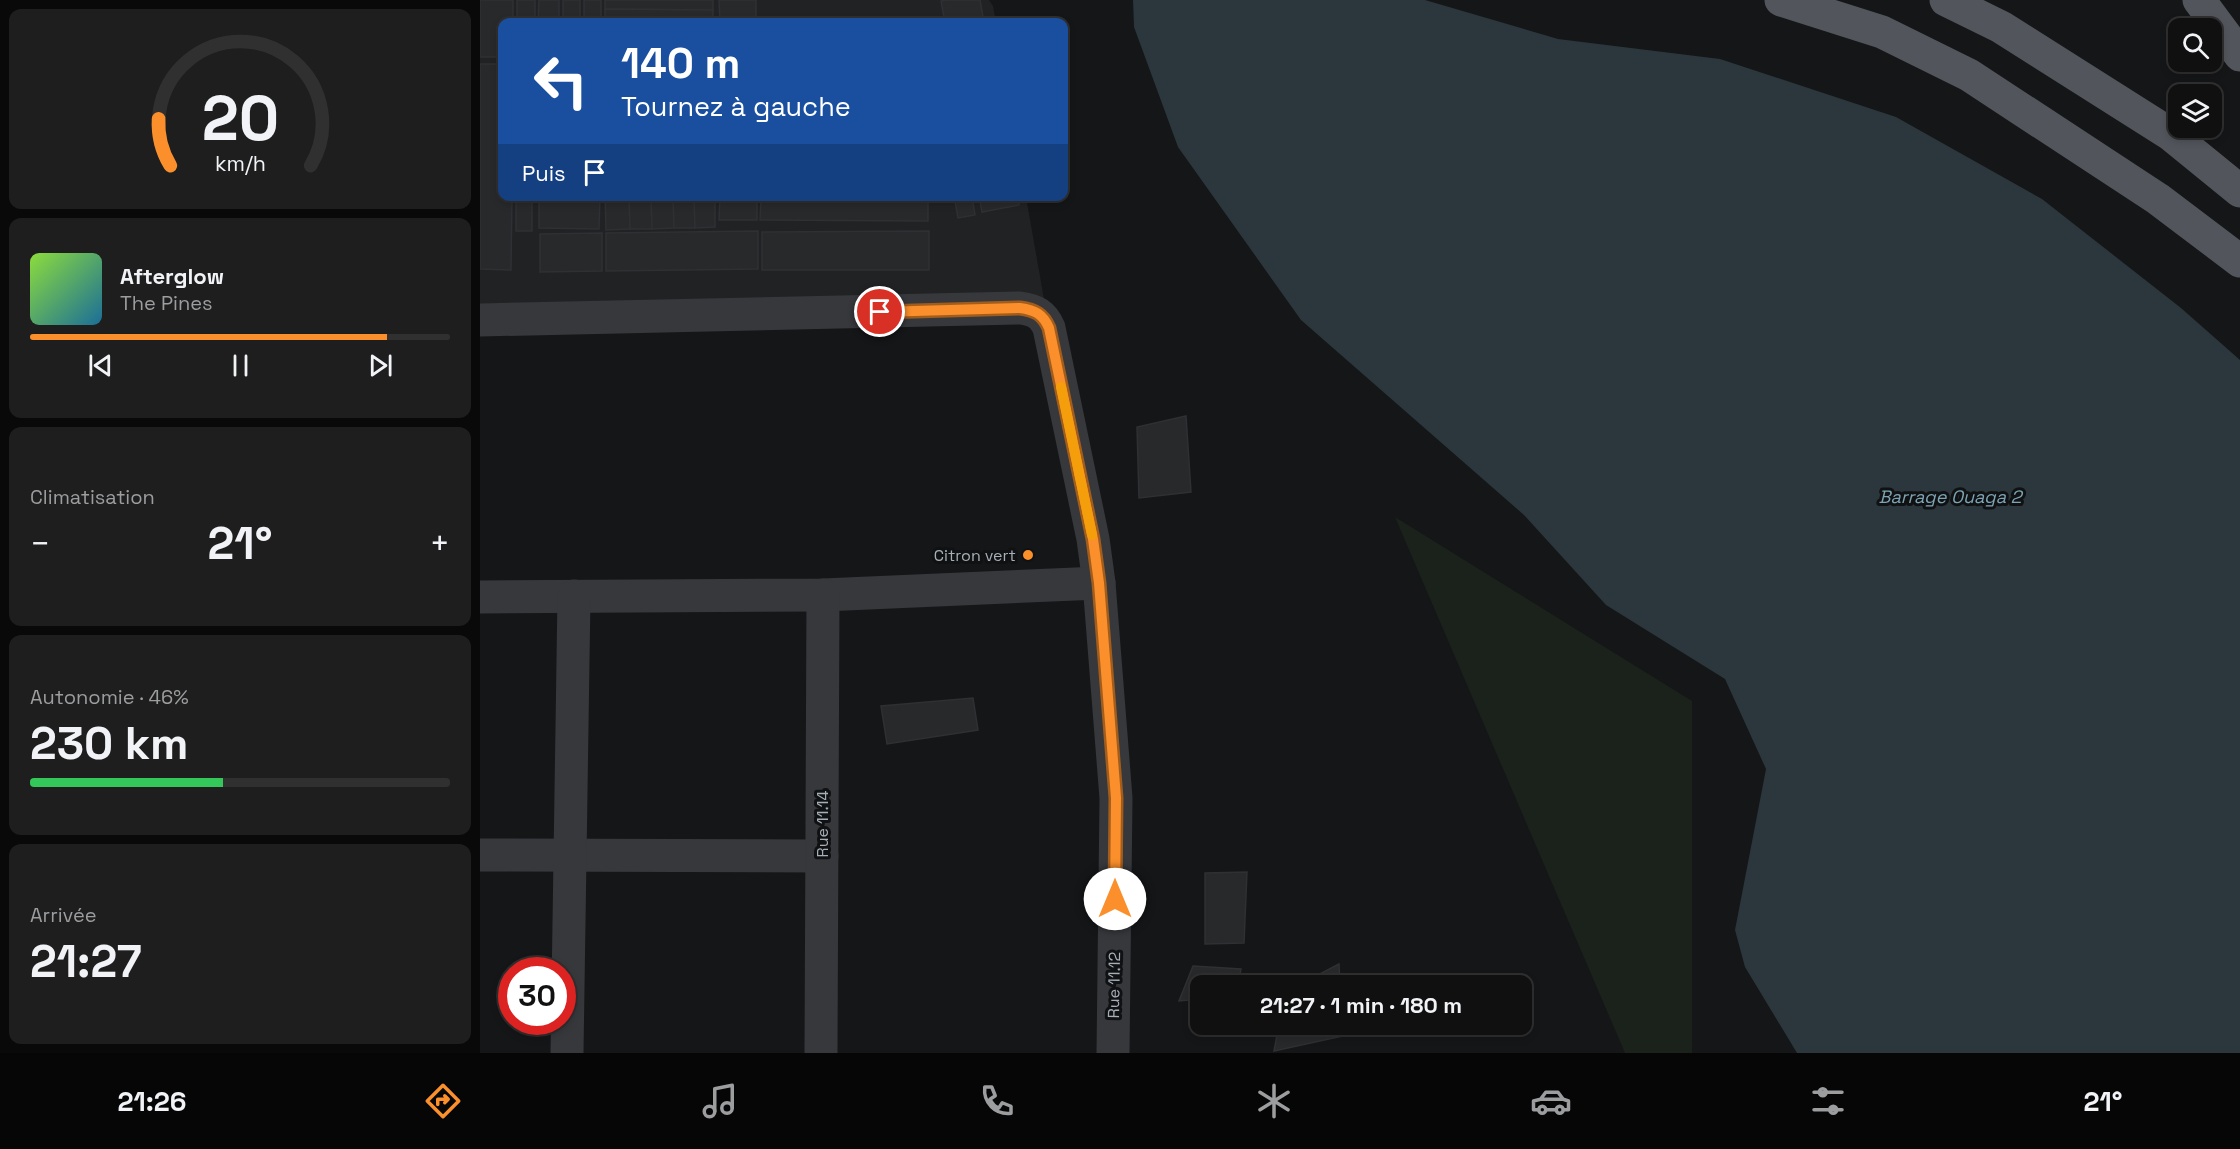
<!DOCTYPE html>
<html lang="fr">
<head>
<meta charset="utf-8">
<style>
	body { margin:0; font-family:"Space Grotesk",sans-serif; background:#1e1e1f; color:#f1f3f6; height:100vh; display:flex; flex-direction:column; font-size:22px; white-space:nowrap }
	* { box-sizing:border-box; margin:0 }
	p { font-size:20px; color:#9c9d9f }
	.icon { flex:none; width:33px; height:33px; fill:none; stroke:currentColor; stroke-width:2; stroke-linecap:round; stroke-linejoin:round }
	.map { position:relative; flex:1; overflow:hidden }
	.sheet { display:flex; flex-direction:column; gap:9px; padding:9px; background:#090909; width:480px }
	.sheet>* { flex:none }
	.guide { position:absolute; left:18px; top:18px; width:570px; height:183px; border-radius:12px; box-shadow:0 3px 9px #0003,0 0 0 2px #303031; background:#1a4fa0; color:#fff; overflow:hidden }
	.controls { position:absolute; left:1688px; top:18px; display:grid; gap:12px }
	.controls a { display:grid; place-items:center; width:54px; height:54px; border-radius:12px; background:#101011; box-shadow:0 3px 9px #0003,0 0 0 2px #303031; font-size:30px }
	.speed { position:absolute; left:18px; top:957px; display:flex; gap:12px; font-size:30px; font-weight:700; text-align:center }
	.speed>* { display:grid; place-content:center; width:78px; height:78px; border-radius:50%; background:#101011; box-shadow:0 3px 9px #0003,0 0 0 2px #303031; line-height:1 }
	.speed .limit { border:9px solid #d22; background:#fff; color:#111 }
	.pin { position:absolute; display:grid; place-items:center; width:51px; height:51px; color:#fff; margin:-26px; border:3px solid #fff; border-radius:50%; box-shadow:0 2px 6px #0007 }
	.me { position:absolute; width:66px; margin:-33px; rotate:0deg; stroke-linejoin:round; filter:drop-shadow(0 0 4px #0008) }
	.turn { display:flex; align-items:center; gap:21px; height:126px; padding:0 24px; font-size:27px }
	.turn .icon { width:78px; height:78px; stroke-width:2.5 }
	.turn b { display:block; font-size:42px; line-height:51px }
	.then { display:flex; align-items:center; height:57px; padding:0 24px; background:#0003; gap:12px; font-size:22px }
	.big { font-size:45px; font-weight:800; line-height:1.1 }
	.sheet .widget { flex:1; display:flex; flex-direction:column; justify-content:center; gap:9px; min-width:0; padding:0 21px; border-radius:12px; background:#1e1e1f }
	.sheet .dial { align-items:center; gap:0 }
	.dial svg { height:156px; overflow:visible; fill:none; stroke:#303031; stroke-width:7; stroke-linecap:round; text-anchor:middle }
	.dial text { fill:#f1f3f6; stroke:none }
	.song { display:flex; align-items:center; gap:18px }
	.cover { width:72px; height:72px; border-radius:9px; background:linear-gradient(135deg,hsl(90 70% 55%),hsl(200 70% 35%)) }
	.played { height:6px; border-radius:3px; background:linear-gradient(90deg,#fa8f2b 85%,#303031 85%) }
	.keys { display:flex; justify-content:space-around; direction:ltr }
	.heat { display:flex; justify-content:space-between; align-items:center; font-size:33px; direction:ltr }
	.charge { height:9px; border-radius:4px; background:linear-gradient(90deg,#34c759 46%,#303031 0) }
	.trip { position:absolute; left:710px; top:975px; width:342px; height:60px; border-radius:12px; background:#101011; box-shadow:0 3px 9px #0003,0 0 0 2px #303031; font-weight:800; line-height:60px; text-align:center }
	.dock { display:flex; height:96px; justify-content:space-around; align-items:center; background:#060607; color:#9c9d9f }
	.dock .icon { width:42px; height:42px }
	.dock .active { color:#fa8f2b }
	.dock b { font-size:27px; color:#f1f3f6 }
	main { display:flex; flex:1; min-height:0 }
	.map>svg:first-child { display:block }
	.built { fill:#212224 }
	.green { fill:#1b221b }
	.water { fill:#2b373c }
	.building { fill:#28292b; stroke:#2f3033; stroke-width:1.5 }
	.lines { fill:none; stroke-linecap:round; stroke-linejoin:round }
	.minor { stroke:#36383c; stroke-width:33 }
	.major { stroke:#52565c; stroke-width:33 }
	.route-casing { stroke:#a25d1c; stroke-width:15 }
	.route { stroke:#fa8f2b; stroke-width:10 }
	.slow { stroke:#f59e0b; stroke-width:10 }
	.poi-dot { fill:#fa8f2b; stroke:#101112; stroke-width:2 }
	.labels { text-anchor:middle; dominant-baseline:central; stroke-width:6; stroke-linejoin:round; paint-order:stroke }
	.poi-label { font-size:16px; fill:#a6afb8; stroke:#101112; text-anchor:end }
	.street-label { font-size:16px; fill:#a6afb8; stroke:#101112 }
	.water-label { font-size:18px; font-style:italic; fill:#7ca4b5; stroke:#101112 }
</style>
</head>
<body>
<main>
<section class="sheet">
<div class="widget dial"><svg viewBox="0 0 100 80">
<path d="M14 69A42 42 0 1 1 86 69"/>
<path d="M14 69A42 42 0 0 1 8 45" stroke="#fa8f2b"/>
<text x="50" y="56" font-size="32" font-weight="700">20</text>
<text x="50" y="72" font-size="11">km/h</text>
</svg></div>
<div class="widget">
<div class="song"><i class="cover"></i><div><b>Afterglow</b><p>The Pines</p></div></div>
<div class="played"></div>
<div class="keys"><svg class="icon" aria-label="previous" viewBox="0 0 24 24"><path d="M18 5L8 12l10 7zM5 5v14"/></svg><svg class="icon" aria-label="pause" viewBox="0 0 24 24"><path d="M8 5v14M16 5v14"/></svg><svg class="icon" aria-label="next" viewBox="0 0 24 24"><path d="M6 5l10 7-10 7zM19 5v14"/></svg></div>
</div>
<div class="widget"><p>Climatisation</p>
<div class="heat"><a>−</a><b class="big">21°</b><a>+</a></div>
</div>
<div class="widget"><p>Autonomie · 46%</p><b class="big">230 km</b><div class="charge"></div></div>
<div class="widget"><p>Arrivée</p><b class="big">21:27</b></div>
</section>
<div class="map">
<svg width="1760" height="1053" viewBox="0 0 1760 1053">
	<rect width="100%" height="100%" fill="#151617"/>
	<polygon class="built" points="0,0 509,0 513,6 516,22 22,22 22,196 546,197 564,299 0,304"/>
	<polygon class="green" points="915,517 1212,701 1212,1053 1145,1053"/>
	<polygon class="water" points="653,0 945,0 1078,39 1240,59 1416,117 1562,199 1701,308 1760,360 1760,1053 1317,1053 1265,967 1255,930 1286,769 1245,679 1126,605 1044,515 821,320 698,147 654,27"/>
	<g class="building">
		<polygon points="0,0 33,0 33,22 22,22 22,57 0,57"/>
		<rect x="37" y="0" width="18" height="22"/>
		<polygon points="59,0 79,0 79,22 58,22"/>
		<rect x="83" y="0" width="17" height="22"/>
		<rect x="104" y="0" width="17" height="22"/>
		<polygon points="125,0 233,0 233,10 125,9"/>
		<polygon points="239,0 276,0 276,22 240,22"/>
		<polygon points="466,0 500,0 504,22 465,22 461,1"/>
		<polygon points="125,9 233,10 233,22 125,22"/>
		<polygon points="0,64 22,64 22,196 32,196 31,270 0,269"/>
		<rect x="36" y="196" width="16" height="35"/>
		<polygon points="59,196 120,196 119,229 59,228"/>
		<polygon points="125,196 149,196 150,229 126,230"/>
		<polygon points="149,196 171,196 172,229 150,229"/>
		<polygon points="171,196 193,196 194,228 172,229"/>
		<polygon points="193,196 214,196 215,228 194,228"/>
		<polygon points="214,196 235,196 235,227 215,228"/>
		<polygon points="240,196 277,196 277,220 239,220"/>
		<rect x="281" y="196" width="167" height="3"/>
		<polygon points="474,196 492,196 495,215 478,218"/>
		<polygon points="499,196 538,196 539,205 502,212"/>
		<polygon points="281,199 448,199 448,221 280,220"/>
		<polygon points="278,231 278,269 126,271 126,233"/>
		<polygon points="449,231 449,270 282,270 282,232"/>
		<polygon points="122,233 122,271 60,272 60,234"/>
		<polygon points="706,416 711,492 659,498 657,427"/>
		<polygon points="493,698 498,730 407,744 401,706"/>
		<polygon points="767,872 764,943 725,944 725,873"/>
		<polygon points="859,964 860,986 806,986 808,974 838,975"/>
		<polygon points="713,966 761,969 758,986 720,986 720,999 699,1001"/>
		<polygon points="799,1024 862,1024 863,1036 794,1051"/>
	</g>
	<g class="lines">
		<g class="minor">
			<path d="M0,320L540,308C555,310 563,314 569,328L613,539L619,583L636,798L633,1053"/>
			<polyline points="0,597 343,595 619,583"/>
			<polyline points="0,855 342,856"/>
			<polyline points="87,1053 94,596"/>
			<polyline points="341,1053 343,595"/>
		</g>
		<g class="major">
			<polyline points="1301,0 1402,32 1489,75 1678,199 1760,261"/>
			<polyline points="1466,0 1521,27 1690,134 1760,191"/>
			<polyline points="1719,0 1760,55"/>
		</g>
	</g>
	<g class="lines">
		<defs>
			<path id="route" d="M400,312L540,308C555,310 563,314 569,328L613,539L619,583L636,798L635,899"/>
		</defs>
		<use href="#route" class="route-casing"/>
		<use href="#route" class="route"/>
		<polyline class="slow" points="581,387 612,535"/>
	</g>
	<circle class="poi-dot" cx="548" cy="555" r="6"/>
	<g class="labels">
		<g class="poi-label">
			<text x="536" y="555">Citron vert</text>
		</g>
		<g class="street-label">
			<text transform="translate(342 824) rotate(-90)">Rue 11.14</text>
			<text transform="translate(634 985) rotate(-89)">Rue 11.12</text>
		</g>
		<g class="water-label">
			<text x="1470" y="496">Barrage Ouaga 2</text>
		</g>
	</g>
</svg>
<div class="controls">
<a><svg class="icon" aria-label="search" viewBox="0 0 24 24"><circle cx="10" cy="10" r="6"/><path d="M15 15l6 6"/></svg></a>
<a><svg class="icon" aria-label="layers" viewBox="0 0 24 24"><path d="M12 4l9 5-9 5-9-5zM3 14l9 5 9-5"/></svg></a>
</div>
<div class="speed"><div class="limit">30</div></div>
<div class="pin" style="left:400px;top:312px;background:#d93025"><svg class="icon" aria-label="arrive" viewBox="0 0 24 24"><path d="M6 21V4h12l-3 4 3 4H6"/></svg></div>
<svg class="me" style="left:635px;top:899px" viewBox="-20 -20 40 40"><circle r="19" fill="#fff"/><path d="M0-13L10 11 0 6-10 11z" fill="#fa8f2b"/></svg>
<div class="trip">21:27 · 1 min · 180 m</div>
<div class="guide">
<div class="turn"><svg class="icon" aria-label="left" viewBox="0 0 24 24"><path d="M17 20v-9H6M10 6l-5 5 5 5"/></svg><div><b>140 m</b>Tournez à gauche</div></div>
<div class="then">Puis<svg class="icon" aria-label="arrive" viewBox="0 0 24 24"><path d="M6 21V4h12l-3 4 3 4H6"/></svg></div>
</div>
</div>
</main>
<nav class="dock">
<b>21:26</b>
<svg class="icon active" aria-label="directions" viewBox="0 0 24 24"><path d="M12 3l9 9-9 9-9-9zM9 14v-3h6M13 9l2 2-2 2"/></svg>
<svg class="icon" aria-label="music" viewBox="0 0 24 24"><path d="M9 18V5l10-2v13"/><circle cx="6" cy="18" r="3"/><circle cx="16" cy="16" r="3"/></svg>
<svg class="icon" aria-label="phone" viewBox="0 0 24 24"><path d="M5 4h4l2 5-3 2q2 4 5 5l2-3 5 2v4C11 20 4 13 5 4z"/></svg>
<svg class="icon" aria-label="climate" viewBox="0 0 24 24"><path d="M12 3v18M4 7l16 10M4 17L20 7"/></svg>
<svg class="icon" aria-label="car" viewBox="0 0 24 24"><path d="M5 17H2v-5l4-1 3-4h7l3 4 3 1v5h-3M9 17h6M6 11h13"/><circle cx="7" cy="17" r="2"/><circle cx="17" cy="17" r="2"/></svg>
<svg class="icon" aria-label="filters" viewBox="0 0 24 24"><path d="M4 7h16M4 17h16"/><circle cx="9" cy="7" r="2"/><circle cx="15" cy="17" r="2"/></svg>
<b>21°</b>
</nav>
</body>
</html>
